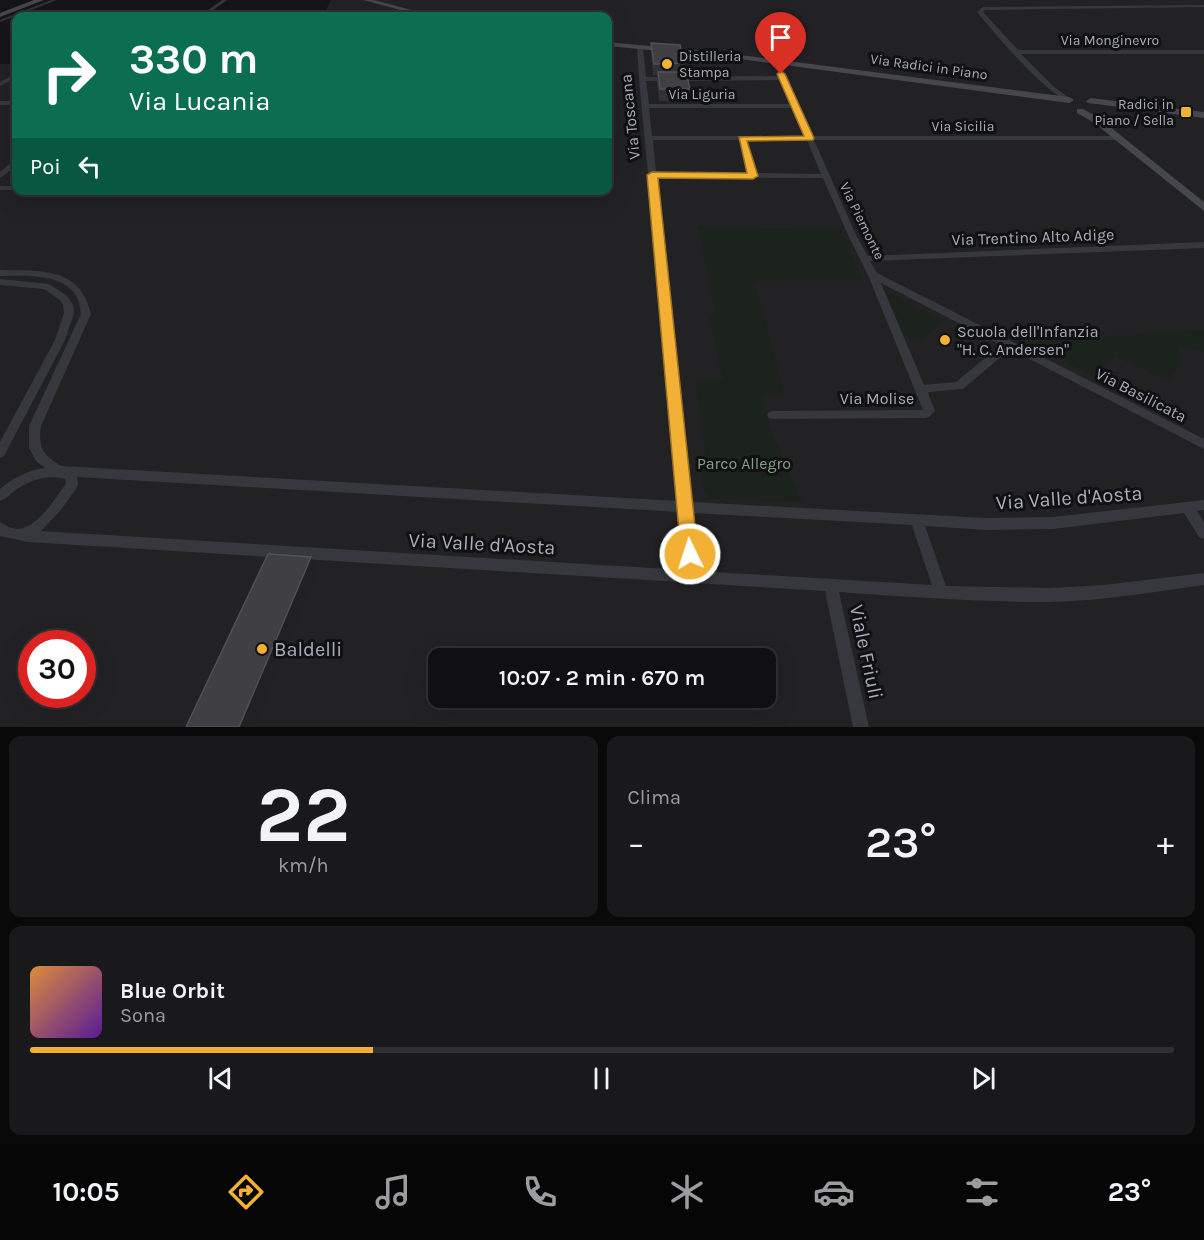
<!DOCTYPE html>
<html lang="it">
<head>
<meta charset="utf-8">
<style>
	body { margin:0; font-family:Karla,sans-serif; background:#19191b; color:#f1f3f6; height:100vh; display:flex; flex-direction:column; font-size:22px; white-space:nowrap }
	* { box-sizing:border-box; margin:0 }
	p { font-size:20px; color:#9c9d9f }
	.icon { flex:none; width:33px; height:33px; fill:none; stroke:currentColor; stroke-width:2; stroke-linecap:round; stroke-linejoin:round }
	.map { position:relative; height:727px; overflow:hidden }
	.drawer { display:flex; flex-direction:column; gap:9px; padding:9px; background:#09090a; flex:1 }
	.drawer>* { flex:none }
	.hud { position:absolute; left:12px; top:12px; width:600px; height:183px; border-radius:12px; box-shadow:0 6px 24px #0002,0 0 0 2px #303032; background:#0b6e4f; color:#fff; overflow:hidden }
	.speed { position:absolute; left:18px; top:630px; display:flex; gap:12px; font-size:30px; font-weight:700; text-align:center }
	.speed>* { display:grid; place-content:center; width:78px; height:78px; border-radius:50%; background:#101012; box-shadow:0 6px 24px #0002,0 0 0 2px #303032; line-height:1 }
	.speed .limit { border:9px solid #d22; background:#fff; color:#111 }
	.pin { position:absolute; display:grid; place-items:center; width:51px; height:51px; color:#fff; margin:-62px -26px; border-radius:50% 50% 50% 0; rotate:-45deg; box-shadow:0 0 6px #0007 }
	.pin .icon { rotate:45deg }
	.me { position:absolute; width:66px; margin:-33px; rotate:356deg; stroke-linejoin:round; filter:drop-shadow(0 0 4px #0008) }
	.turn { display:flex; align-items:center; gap:21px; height:126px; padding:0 18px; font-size:27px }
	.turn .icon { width:78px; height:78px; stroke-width:2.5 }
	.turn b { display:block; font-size:42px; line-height:51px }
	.then { display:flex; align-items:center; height:57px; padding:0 18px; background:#0003; gap:12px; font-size:22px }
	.big { font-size:45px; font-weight:600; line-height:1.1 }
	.drawer .card { flex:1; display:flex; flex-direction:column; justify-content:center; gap:9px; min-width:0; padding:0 21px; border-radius:12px; background:#19191b }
	.drawer .dial { align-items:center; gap:0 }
	.dial b { font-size:78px; line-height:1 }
	.song { display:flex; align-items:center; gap:18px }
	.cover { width:72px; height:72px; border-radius:9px; background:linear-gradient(135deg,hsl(30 70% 55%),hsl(270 70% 35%)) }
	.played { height:6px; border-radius:3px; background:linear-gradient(90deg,#f2b134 30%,#303032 30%) }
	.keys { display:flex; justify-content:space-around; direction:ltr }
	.heat { display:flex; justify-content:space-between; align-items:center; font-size:33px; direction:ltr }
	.drawer .tiles { flex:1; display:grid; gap:9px; grid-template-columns:1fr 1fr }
	.card:last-child { grid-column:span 2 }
	.trip { position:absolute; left:428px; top:648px; width:348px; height:60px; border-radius:12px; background:#101012; box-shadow:0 6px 24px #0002,0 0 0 2px #303032; font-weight:600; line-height:60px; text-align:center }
	.dock { display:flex; height:96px; justify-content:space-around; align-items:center; background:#060607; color:#9c9d9f }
	.dock .icon { width:42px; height:42px }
	.dock .current { color:#f2b134 }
	.dock b { font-size:27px; color:#f1f3f6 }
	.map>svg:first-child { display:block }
	.built { fill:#222225; fill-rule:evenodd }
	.green { fill:#1c231d }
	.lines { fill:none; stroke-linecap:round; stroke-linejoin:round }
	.stream { stroke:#2c353c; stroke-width:2 }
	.street { fill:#37383d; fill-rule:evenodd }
	.secondary { fill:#45474d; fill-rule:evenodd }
	.wall { fill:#323236 }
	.shaded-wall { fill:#212124 }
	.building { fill:#3f3f44; stroke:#4f5156; stroke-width:1.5 }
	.route { fill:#f2b134; stroke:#9d7322; stroke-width:1.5 }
	.poi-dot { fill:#f2b134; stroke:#111113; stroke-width:2 }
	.labels { text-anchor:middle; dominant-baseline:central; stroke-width:6; stroke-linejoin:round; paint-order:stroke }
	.far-street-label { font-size:14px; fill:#a8adb8; stroke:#111113 }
	.far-poi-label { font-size:14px; fill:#a8adb8; stroke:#111113; text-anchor:start }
	.street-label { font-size:16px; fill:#a8adb8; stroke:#111113 }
	.poi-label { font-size:16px; fill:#a8adb8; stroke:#111113; text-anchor:start }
	.park-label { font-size:16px; fill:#7fa381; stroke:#111113 }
	.near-street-label { font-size:20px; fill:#a8adb8; stroke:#111113 }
	.near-poi-label { font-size:20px; fill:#a8adb8; stroke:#111113; text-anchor:start }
</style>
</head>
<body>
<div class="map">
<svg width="1204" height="727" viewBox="0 0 1204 727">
	<rect width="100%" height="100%" fill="#161618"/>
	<path class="built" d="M331,0H1204V727H0V64H16V190H608V16H377L379,11L324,14ZM32,644H82V694H32ZM438,658H765V698H438Z"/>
	<g class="green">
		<path d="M698,227L841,229L863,281L755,282L785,396L762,397L770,427L802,503L714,499C697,492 699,476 707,463L695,379H723L708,314H716Z"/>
		<polygon points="882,288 944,322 921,340 906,338"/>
		<polygon points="1204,329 1204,351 1177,345 1181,365 1167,381 1115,356 1095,377 1050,354 1045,360 1014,343"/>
	</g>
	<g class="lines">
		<polyline class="stream" points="0,21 54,0"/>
		<g class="street">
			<polygon points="222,0 227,0 205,16 200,16"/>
			<path d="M1204,5V7L984,10L983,12L1018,50H1204V54H1021L1054,87L1071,99V101L1069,102C1041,89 998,37 977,12L983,7Z"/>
			<path d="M640,46L643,48L646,77L779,76L776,69V62L781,61L782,69L812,136H1117L1121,138L1117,140H814L856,235L868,256L1204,242V248L870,261L877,273L1204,439V449L1010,349L963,389L929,392L928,393L935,411L929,417L925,418L773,419L769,418L767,415L769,412L773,411L923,410L868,275L848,235L823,178L657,177L692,502L987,518L1053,517L1204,500V510L1197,511L1204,522V539L1199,537L1184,513L1053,529L987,530L925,526L946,586L1050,588L1104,585L1204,573V585C1153,592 1101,601 1049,602C979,602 909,597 839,592L869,727H853L825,591L28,542L0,536V522C6,525 10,529 18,529C39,527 54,499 66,484L65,479C47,474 30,480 16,490C10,494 6,499 0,501V489C13,478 28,470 45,468L36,461L29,448V426L81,314C80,310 80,304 78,300C67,272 24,276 0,276V270C40,271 80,266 91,314L41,426C38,449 43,454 61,466L679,501L639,79L637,48ZM781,80L791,104H649L646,81ZM649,108H793L805,136H652ZM653,140H739L748,173H656ZM746,140H807L821,174L756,173ZM881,283L1001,345L956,382L924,385ZM77,477L680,512L684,570L41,531L60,511L76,489L78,485ZM693,513L912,525L932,585L697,571Z"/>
			<polygon points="16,74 16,78 0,86 0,82"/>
			<rect x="0" y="101" width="16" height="4"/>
			<polygon points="13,161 16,161 16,166 0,178 0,172"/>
			<rect x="0" y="186" width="16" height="4"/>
			<polygon points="73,190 86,190 82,192"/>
			<polygon points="0,279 49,284 67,296 73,305 74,313 65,340 4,456 0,458 0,442 55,340 64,313 63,305 60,300 44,289 0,285"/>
		</g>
		<g class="secondary">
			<polygon points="34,0 44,0 0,17 0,13"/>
			<polygon points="363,0 374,0 434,16 423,16"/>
			<polygon points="608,42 732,54 1069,97 1074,100 1069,103 732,58 608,46"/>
			<polygon points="1091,98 1204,112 1204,118 1088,103 1086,101"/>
			<polygon points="1077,109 1083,109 1099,118 1204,202 1204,211 1093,122 1077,113"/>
		</g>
	</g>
	<polygon class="wall" points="651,43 684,63 684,72 690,89 689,101 659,101 657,83 657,75 653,75 651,54"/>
	<polygon class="shaded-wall" points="311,557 318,570 254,727 239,727"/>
	<g class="building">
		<polygon points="651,43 680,45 684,63 654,64"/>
		<polygon points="658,72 686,72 690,89 660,89"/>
		<polygon points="268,554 311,557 239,727 186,727"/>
	</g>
	<polygon class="route" points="781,71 785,74 814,138 813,140 747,141 758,176 753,179 658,178 698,554 696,559 690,561 684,559 681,554 647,175 652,172 747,173 739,137 804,136 777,74"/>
	<g class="poi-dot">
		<circle cx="667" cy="64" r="6"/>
		<rect x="1180" y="106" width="12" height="12" rx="3"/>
		<circle cx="945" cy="340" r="6"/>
		<circle cx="262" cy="649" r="6"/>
	</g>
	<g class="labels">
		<g class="far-street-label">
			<text x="1110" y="40">Via Monginevro</text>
			<text transform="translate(929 67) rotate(8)">Via Radici in Piano</text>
			<text x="702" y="94">Via Liguria</text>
			<text x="963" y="126">Via Sicilia</text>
			<text transform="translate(862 221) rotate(64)">Via Piemonte</text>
		</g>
		<g class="far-poi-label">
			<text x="679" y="56">Distilleria<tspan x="679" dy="16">Stampa</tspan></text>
			<text x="1174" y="104" text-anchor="end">Radici in<tspan x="1174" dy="16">Piano / Sella</tspan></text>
		</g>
		<g class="street-label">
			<text transform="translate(630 117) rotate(-96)">Via Toscana</text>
			<text transform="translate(1033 237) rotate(-2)">Via Trentino Alto Adige</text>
			<text transform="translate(1141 395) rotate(27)">Via Basilicata</text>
			<text x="877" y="398">Via Molise</text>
		</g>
		<g class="poi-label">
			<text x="957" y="331">Scuola dell'Infanzia<tspan x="957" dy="18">"H. C. Andersen"</tspan></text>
		</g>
		<g class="park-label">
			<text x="744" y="463">Parco Allegro</text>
		</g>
		<g class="near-street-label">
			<text transform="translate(1069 498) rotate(-4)">Via Valle d'Aosta</text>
			<text transform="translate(482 544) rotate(3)">Via Valle d'Aosta</text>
			<text transform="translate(866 652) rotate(78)">Viale Friuli</text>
		</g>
		<g class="near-poi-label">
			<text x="274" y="649">Baldelli</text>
		</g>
	</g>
</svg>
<div class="speed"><div class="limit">30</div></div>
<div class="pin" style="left:781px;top:74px;background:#d93025"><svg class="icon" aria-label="arrive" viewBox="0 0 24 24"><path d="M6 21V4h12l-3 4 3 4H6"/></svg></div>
<svg class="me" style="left:690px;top:554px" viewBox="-20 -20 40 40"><circle r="17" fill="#f2b134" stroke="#fff" stroke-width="3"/><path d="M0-11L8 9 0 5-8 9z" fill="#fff"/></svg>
<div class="trip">10:07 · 2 min · 670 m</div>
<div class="hud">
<div class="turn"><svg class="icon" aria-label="right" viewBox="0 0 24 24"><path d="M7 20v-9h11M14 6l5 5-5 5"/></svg><div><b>330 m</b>Via Lucania</div></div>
<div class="then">Poi<svg class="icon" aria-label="left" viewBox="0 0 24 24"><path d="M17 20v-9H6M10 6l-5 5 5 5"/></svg></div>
</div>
</div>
<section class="drawer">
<div class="tiles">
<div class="card dial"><b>22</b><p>km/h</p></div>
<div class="card"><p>Clima</p>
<div class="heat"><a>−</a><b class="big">23°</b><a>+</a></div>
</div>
<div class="card">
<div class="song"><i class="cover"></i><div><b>Blue Orbit</b><p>Sona</p></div></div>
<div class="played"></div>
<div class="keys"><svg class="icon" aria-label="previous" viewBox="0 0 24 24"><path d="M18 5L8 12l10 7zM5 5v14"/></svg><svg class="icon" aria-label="pause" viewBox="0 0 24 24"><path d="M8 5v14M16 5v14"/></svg><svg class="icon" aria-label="next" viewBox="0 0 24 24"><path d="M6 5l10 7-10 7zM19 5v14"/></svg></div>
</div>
</div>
</section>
<nav class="dock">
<b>10:05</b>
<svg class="icon current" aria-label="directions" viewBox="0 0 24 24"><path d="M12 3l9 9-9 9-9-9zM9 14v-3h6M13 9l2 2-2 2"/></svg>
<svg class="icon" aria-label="music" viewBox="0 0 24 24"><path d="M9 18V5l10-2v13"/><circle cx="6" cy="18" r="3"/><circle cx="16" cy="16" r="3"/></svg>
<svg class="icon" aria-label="phone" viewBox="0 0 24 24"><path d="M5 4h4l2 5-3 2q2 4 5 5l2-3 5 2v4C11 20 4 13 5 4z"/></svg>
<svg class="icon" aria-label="climate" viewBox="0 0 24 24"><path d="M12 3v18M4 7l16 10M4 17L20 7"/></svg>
<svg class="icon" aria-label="car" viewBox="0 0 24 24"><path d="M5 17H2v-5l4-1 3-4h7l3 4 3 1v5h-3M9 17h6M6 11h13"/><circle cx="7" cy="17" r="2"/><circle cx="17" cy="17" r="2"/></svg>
<svg class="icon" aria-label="filters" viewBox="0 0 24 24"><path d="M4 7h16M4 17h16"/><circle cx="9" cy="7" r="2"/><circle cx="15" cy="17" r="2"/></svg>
<b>23°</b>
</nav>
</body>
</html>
